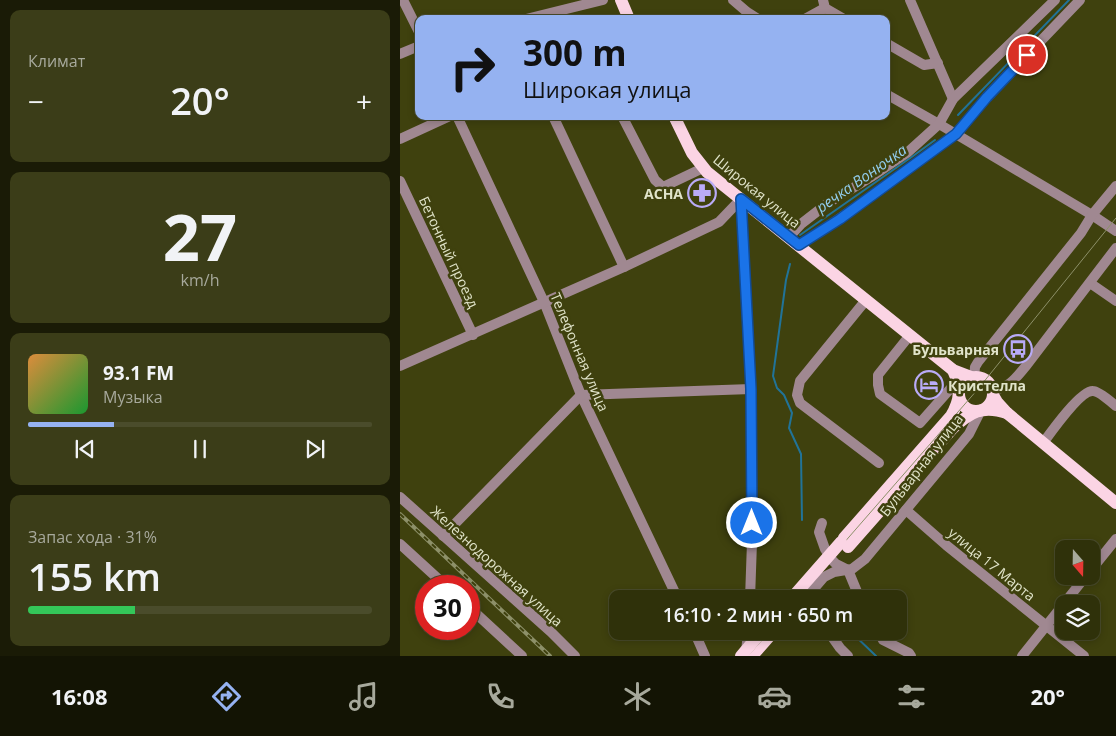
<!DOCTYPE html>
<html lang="ru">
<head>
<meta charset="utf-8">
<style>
	body { margin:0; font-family:"Open Sans",sans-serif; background:#3b3d18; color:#f1f3f6; height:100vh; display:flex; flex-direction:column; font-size:19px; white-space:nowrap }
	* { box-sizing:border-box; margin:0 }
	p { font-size:16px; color:#a7a99c }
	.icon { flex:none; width:28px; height:28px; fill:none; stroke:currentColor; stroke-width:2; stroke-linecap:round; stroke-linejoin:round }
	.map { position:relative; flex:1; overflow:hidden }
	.sheet { display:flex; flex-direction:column; gap:10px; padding:10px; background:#1a1b06; width:400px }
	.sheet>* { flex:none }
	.guide { position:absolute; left:15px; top:15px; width:475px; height:105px; border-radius:10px; box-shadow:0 2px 8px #0003,0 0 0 1px #4a4c2b; background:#95b2f1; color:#111; overflow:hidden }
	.needle { width:32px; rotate:160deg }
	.fabs { position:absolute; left:655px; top:540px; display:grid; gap:10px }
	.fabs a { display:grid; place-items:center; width:45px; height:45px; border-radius:10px; background:#2f310a; box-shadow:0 2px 8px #0003,0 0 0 1px #4a4c2b; font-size:25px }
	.speed { position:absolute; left:15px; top:575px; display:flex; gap:10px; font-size:25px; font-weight:700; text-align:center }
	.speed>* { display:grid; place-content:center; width:65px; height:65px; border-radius:50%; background:#2f310a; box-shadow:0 2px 8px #0003,0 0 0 1px #4a4c2b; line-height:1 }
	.speed .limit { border:8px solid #d22; background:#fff; color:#111 }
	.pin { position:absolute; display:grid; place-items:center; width:42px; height:42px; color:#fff; margin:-21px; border:2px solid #fff; border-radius:50%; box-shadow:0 1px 5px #0007 }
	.me { position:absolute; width:55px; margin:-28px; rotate:0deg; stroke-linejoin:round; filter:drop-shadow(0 0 4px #0008) }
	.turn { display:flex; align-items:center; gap:18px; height:105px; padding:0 25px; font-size:22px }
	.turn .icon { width:65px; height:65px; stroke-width:2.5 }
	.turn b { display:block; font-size:35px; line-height:42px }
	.big { font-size:38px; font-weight:600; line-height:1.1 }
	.sheet .widget { flex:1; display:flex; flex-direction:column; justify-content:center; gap:8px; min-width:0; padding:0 18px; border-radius:10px; background:#3b3d18 }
	.sheet .dial { align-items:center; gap:0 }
	.dial b { font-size:65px; line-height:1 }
	.song { display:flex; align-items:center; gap:15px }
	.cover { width:60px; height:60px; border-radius:8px; background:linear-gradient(135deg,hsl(30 70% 55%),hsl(130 70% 35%)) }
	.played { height:5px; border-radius:2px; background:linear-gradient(90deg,#95b2f1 25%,#4a4c2b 25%) }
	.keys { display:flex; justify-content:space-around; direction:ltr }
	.heat { display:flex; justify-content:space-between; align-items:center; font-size:28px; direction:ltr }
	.charge { height:8px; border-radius:4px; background:linear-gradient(90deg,#34c759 31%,#4a4c2b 0) }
	.trip { position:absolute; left:209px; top:590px; width:298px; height:50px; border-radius:10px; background:#2f310a; box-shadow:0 2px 8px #0003,0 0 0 1px #4a4c2b; font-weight:600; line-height:50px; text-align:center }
	.menu { display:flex; height:80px; justify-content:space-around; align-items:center; background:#131404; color:#a7a99c }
	.menu .icon { width:35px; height:35px }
	.menu .current { color:#95b2f1 }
	.menu b { font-size:22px; color:#f1f3f6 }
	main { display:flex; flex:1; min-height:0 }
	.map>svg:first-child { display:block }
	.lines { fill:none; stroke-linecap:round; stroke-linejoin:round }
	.stream { stroke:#217398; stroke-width:2 }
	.minor { stroke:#a08891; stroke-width:10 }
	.major { stroke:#fbd4e4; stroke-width:12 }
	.tram { stroke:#8d9069; stroke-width:1 }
	.rail-casing { stroke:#8d9069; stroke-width:4 }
	.rail { stroke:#3f410e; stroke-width:2; stroke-dasharray:5.5; stroke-linecap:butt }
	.major-bridge { stroke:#fbd4e4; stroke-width:12 }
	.route-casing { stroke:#114b97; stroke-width:12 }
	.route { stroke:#1a73e8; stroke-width:9 }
	.labels { text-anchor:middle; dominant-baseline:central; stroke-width:5; stroke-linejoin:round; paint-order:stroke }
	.street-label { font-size:14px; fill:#e1e4ca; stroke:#3f410e }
	.poi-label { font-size:14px; font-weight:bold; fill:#e1e4ca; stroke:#3f410e; text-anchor:end }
	.water-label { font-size:15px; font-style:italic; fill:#92cded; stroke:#3f410e }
</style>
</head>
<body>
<main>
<section class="sheet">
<div class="widget"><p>Климат</p>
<div class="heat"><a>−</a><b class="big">20°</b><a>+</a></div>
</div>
<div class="widget dial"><b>27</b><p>km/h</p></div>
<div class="widget">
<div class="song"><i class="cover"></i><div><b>93.1 FM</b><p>Музыка</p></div></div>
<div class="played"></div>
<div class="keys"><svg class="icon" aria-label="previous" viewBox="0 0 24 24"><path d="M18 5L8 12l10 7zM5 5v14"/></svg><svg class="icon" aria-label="pause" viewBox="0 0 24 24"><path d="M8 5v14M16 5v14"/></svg><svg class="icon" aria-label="next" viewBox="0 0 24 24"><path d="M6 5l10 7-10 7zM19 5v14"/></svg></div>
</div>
<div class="widget"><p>Запас хода · 31%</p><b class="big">155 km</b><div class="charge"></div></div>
</section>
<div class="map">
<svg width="716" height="656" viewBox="0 0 716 656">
	<rect width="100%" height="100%" fill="#3f410e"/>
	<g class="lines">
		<g class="stream">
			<polyline points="558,115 669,0"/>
			<polyline points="400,235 513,156 535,140"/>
			<polyline points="390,264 386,280 373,376 377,388 384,395 392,413 389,428 401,454 402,520"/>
			<polyline points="431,596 432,599"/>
			<polyline points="450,631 476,656"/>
		</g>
		<g class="minor">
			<polyline points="3,0 19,32"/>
			<polyline points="333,0 347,12 358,19"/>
			<polyline points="423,0 425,8 444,19"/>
			<polyline points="510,0 553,99"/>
			<polyline points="126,19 203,0"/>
			<polyline points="405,19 425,8"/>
			<polyline points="486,43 524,65 538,63"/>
			<polyline points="0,54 19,46"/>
			<polyline points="486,94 539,124 692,215 716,231"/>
			<polyline points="57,116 144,302 181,395 278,599"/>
			<polyline points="153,116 224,267"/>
			<polyline points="222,116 255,180 263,187 303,168"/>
			<polyline points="0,139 50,116"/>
			<polyline points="0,181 73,335"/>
			<polyline points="341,199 351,389 352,542 350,599"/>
			<polyline points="389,237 401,224 428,203 471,177 508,152 539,124 553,99 655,0"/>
			<polyline points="399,245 423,230 470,197 556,134 587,97 680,0"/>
			<polyline points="690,283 716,301"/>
			<polyline points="466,300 400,381 397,395 400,403 479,463"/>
			<polyline points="510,335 478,375 478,385 480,394 520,423 558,380"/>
			<polyline points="0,366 224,267 319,222 341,199"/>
			<polyline points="574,378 575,367 578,362 681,233 692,215 716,186"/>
			<path d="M592,391C611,386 614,380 626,366L716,248"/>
			<path d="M643,443C651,432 681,390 693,391C699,391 711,402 716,406"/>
			<polyline points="0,497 151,632 175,656"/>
			<polyline points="506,510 546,545 684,656"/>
			<polyline points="422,523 419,532 425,549 431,559 436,564 448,570 460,599"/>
			<polyline points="43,536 181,395 351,389"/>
			<polyline points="0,544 46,586"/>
			<polyline points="691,570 716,539"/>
			<polyline points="405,599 424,577 434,572 452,569 465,559 569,434 581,410"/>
			<polyline points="69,607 122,656"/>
			<polyline points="294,631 305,656"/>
			<polyline points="428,631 440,648 448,656"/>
			<polyline points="478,631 483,640 509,653 511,656"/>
			<polyline points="346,653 348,631"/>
			<polyline points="622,656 686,576"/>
		</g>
		<g class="major">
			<polyline points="221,0 229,19"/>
			<polyline points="274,116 292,153 307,172 553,370 574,378"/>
			<circle cx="576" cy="394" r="17"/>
			<polyline points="593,395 597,402 607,413 716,503"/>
			<path d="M444,538L551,416C561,399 561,388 553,370"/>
			<path d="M448,547L552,429C570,412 582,405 607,413"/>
			<polyline points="352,656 374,631"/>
		</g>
		<g class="tram">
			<polyline points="395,599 578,389 716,218"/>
			<polyline points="348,656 370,631"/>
		</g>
		<defs>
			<polyline id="rail" points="0,514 150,656"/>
		</defs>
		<use href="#rail" class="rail-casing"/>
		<use href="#rail" class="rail"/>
		<g class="major-bridge">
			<polyline points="391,599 441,542"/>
			<polyline points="341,656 362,631"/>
		</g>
	</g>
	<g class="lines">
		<defs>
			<polyline id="route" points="352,523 351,389 341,199 399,245 440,219 556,134 587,97 627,55"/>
		</defs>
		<use href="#route" class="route-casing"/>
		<use href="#route" class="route"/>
	</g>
	<defs>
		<symbol id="pharmacy-ring" viewBox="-11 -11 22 22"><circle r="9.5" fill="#3f410e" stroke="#b9abf7" stroke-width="1.5"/><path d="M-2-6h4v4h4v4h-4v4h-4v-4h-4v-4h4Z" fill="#b9abf7"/></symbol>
		<symbol id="bus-ring" viewBox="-11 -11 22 22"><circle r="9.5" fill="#3f410e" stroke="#b9abf7" stroke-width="1.5"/><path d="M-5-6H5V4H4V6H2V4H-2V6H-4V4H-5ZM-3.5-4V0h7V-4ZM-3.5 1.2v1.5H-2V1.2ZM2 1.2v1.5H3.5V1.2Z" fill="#b9abf7"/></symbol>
		<symbol id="hotel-ring" viewBox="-11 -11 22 22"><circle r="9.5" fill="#3f410e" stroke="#b9abf7" stroke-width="1.5"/><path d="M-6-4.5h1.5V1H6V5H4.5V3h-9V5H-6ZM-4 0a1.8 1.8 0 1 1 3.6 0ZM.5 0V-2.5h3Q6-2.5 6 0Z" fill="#b9abf7"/></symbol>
	</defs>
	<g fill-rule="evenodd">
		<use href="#pharmacy-ring" x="286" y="177" width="32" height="32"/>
		<use href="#bus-ring" x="602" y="333" width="32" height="32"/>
		<use href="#hotel-ring" x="513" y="369" width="32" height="32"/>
	</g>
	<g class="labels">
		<g class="street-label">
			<text transform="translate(357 191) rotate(39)">Широкая улица</text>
			<text transform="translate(49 252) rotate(65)">Бетонный проезд</text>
			<text transform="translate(180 352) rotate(67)">Телефонная улица</text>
			<text transform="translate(521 465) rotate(-52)">Бульварная улица</text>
			<text transform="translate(592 564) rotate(39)">улица 17 Марта</text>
			<text transform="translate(97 566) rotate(42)">Железнодорожная улица</text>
		</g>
		<g class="poi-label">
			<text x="283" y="193">АСНА</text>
			<text x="599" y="349">Бульварная</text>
			<text x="548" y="385" text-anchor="start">Кристелла</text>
		</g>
		<g class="water-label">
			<text transform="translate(461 178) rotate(-35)">речка Вонючка</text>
		</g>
	</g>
</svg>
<div class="fabs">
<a><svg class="needle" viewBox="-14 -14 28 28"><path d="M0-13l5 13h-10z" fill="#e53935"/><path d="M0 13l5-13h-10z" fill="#a7a99c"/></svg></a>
<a><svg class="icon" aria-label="layers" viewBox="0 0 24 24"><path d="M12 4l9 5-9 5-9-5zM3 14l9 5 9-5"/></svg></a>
</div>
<div class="speed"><div class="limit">30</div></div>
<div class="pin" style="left:627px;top:55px;background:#d93025"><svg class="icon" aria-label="arrive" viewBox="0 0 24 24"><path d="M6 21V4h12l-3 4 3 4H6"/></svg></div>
<svg class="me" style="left:352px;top:523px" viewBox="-20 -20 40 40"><circle r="17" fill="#1a73e8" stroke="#fff" stroke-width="3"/><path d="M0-11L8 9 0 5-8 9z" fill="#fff"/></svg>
<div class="trip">16:10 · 2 мин · 650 m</div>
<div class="guide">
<div class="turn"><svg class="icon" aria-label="right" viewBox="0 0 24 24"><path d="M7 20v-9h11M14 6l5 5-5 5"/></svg><div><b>300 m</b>Широкая улица</div></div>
</div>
</div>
</main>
<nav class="menu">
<b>16:08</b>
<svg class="icon current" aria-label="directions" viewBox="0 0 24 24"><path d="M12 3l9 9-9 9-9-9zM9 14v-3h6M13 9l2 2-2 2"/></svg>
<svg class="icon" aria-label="music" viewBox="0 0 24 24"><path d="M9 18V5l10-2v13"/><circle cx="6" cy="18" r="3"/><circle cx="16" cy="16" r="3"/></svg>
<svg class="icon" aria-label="phone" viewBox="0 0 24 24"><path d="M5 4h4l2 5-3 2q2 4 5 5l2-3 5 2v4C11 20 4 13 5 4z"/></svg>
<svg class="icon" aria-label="climate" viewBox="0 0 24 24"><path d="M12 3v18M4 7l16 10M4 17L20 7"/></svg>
<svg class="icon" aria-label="car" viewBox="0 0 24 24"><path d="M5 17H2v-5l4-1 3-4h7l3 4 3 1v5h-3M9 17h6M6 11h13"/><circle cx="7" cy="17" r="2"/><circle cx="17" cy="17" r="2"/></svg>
<svg class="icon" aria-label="filters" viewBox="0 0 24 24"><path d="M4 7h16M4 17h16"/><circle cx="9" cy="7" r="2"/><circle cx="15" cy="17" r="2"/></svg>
<b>20°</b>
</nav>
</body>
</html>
